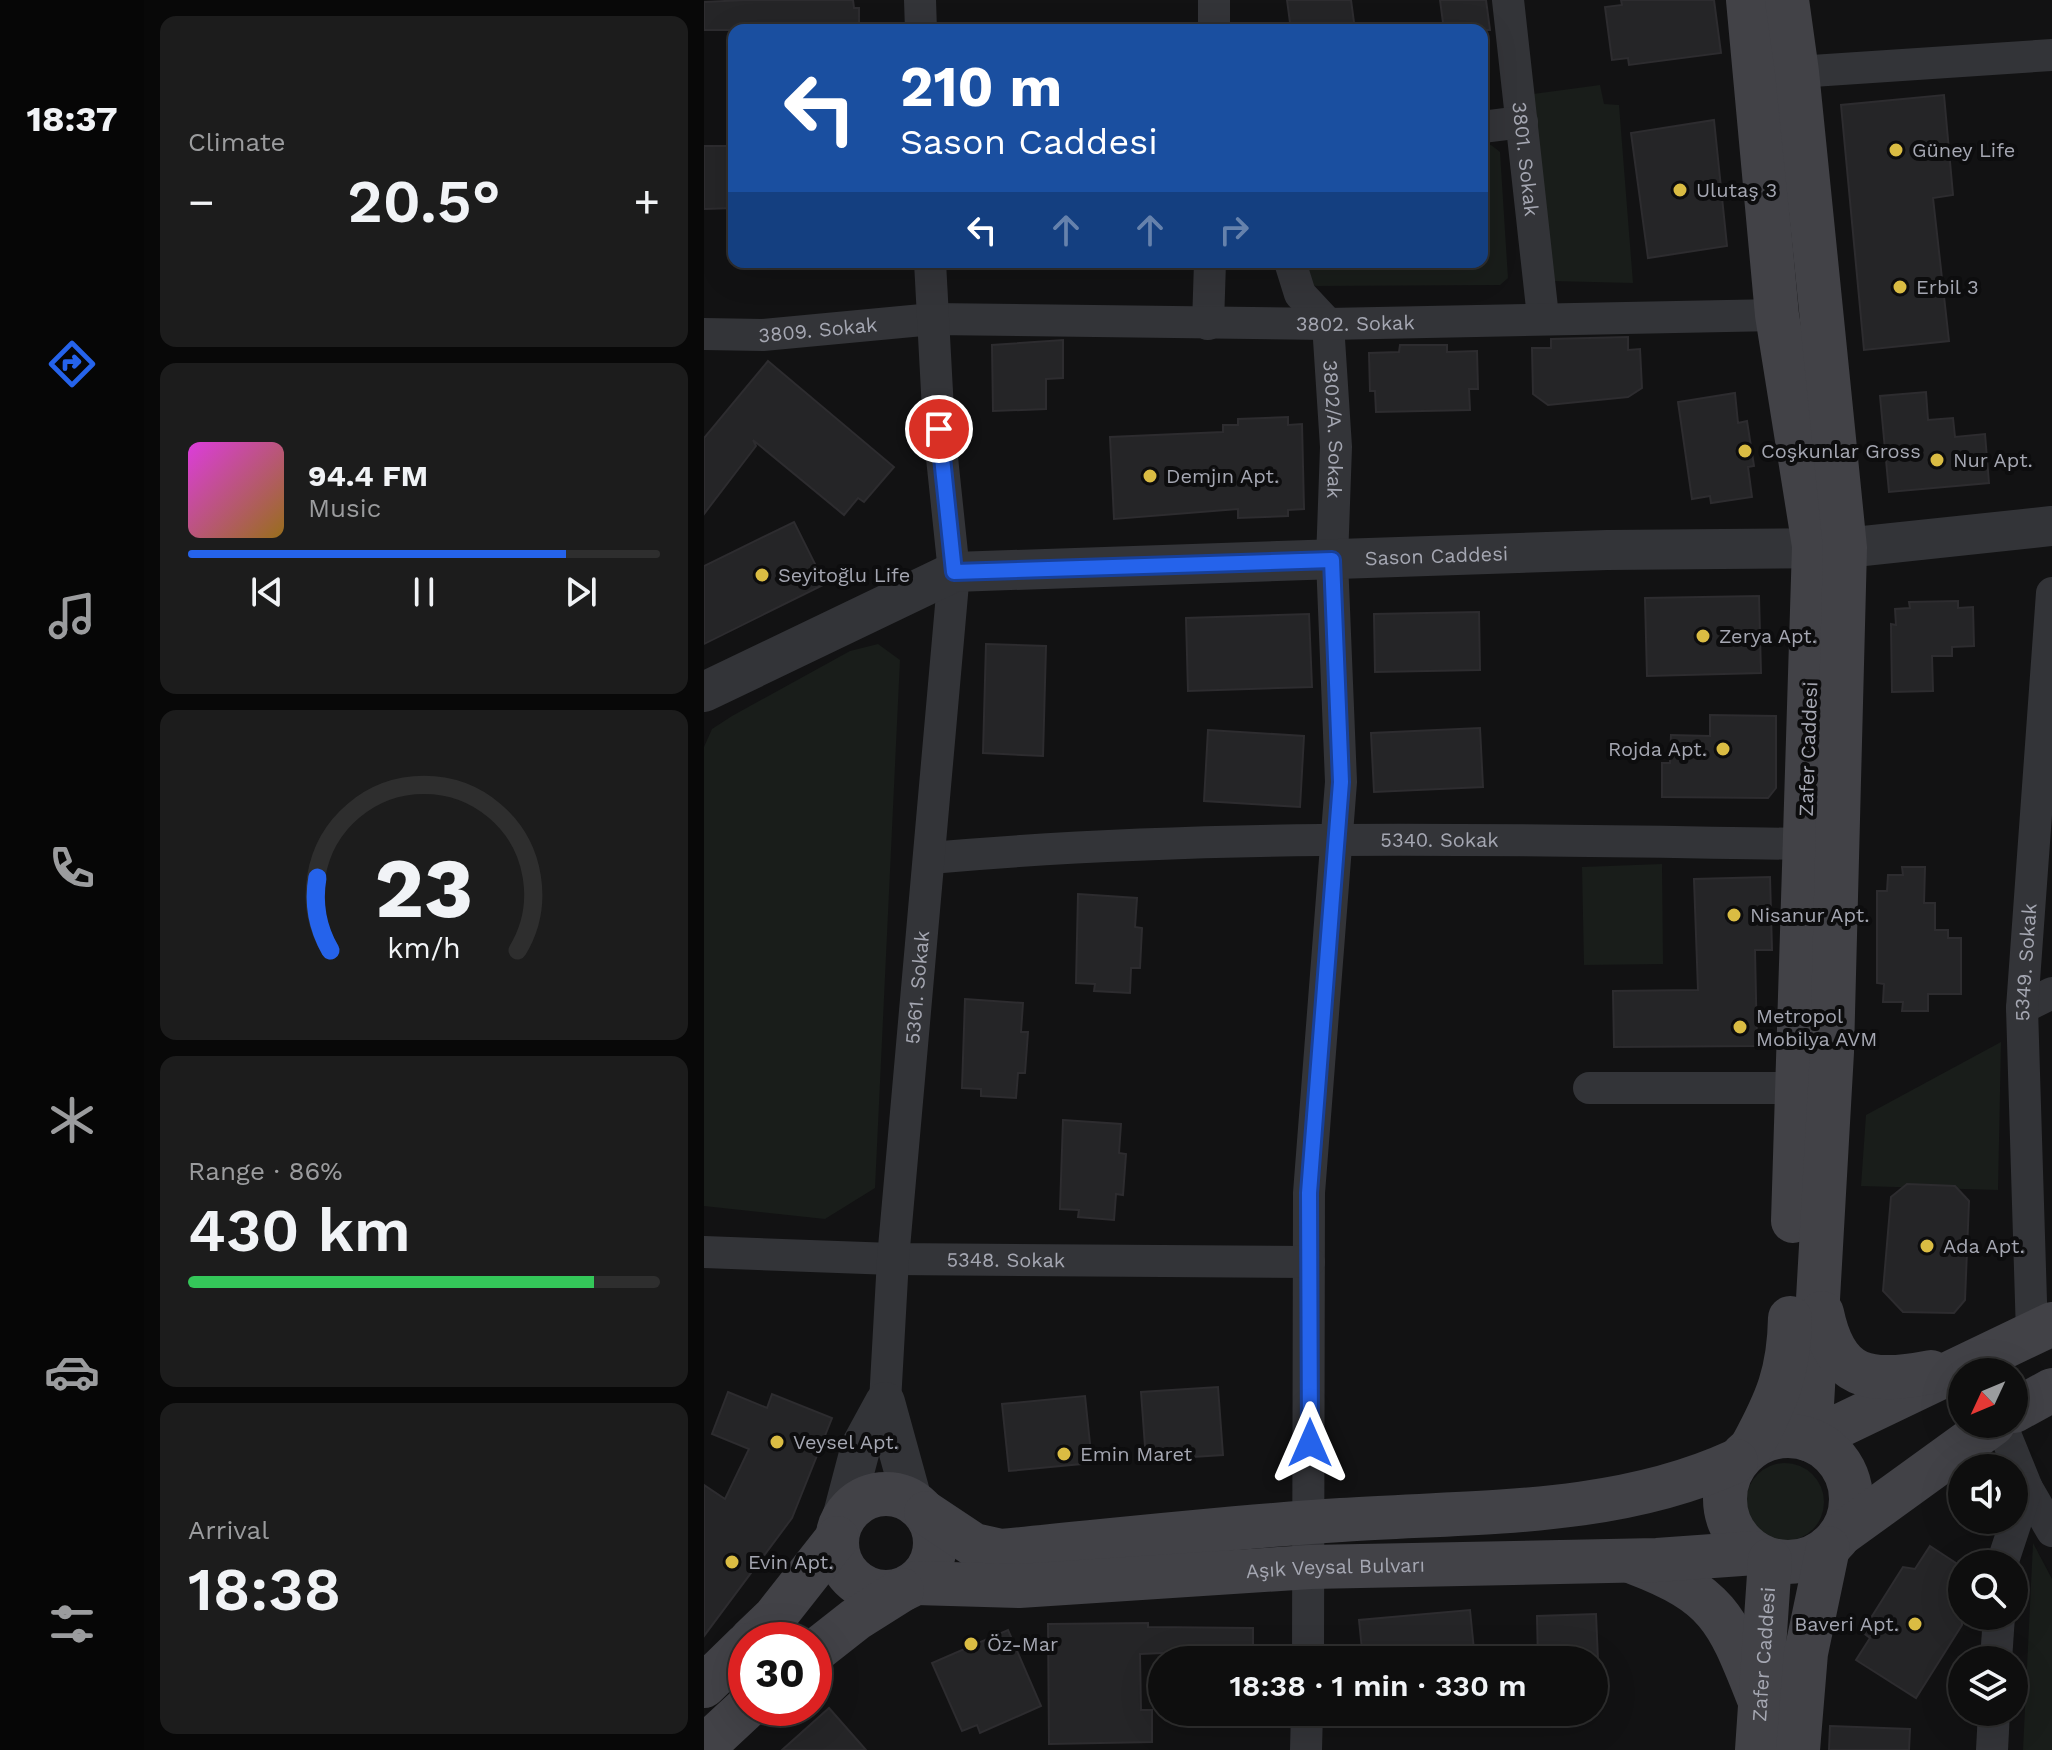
<!DOCTYPE html>
<html lang="en">
<head>
<meta charset="utf-8">
<style>
	body { margin:0; font-family:"Work Sans",sans-serif; background:#1c1c1c; color:#f1f3f6; height:100vh; display:flex; flex-direction:column; font-size:30px; white-space:nowrap }
	* { box-sizing:border-box; margin:0 }
	p { font-size:26px; color:#9b9c9e }
	.icon { flex:none; width:44px; height:44px; fill:none; stroke:currentColor; stroke-width:2; stroke-linecap:round; stroke-linejoin:round }
	.map { position:relative; flex:1; overflow:hidden }
	.drawer { display:flex; flex-direction:column; gap:16px; padding:16px; background:#080808; width:560px }
	.drawer>* { flex:none }
	.banner { position:absolute; left:24px; top:24px; width:760px; height:244px; border-radius:16px; box-shadow:0 8px 32px #0002,0 0 0 2px #2e2e2e; background:#1a4fa0; color:#fff; overflow:hidden }
	.needle { width:52px; rotate:226deg }
	.controls { position:absolute; left:1244px; top:1358px; display:grid; gap:16px }
	.controls a { display:grid; place-items:center; width:80px; height:80px; border-radius:50%; background:#0e0e0e; box-shadow:0 8px 32px #0002,0 0 0 2px #2e2e2e; font-size:40px }
	.speed { position:absolute; left:24px; top:1622px; display:flex; gap:16px; font-size:40px; font-weight:700; text-align:center }
	.speed>* { display:grid; place-content:center; width:104px; height:104px; border-radius:50%; background:#0e0e0e; box-shadow:0 8px 32px #0002,0 0 0 2px #2e2e2e; line-height:1 }
	.speed .limit { border:12px solid #d22; background:#fff; color:#111 }
	.pin { position:absolute; display:grid; place-items:center; width:68px; height:68px; color:#fff; margin:-34px; border:4px solid #fff; border-radius:50%; box-shadow:0 2px 8px #0007 }
	.me { position:absolute; width:88px; margin:-44px; rotate:0deg; stroke-linejoin:round; filter:drop-shadow(0 0 6px #0008) }
	.turn { display:flex; align-items:center; gap:28px; height:168px; padding:0 40px; font-size:36px }
	.turn .icon { width:104px; height:104px; stroke-width:2.5 }
	.turn b { display:block; font-size:56px; line-height:68px }
	.lanes { display:flex; align-items:center; height:76px; padding:0 40px; background:#0003; justify-content:center; gap:40px; direction:ltr }
	.lanes .off { opacity:.35 }
	.big { font-size:60px; font-weight:600; line-height:1.1 }
	.drawer .widget { flex:1; display:flex; flex-direction:column; justify-content:center; gap:12px; min-width:0; padding:0 28px; border-radius:16px; background:#1c1c1c }
	.drawer .dial { align-items:center; gap:0 }
	.dial svg { height:208px; overflow:visible; fill:none; stroke:#2e2e2e; stroke-width:7; stroke-linecap:round; text-anchor:middle }
	.dial text { fill:#f1f3f6; stroke:none }
	.song { display:flex; align-items:center; gap:24px }
	.cover { width:96px; height:96px; border-radius:12px; background:linear-gradient(135deg,hsl(300 70% 55%),hsl(40 70% 35%)) }
	.played { height:8px; border-radius:4px; background:linear-gradient(90deg,#2563eb 80%,#2e2e2e 80%) }
	.keys { display:flex; justify-content:space-around; direction:ltr }
	.heat { display:flex; justify-content:space-between; align-items:center; font-size:44px; direction:ltr }
	.charge { height:12px; border-radius:6px; background:linear-gradient(90deg,#34c759 86%,#2e2e2e 0) }
	.trip { position:absolute; left:444px; top:1646px; width:460px; height:80px; border-radius:40px; background:#0e0e0e; box-shadow:0 8px 32px #0002,0 0 0 2px #2e2e2e; font-weight:600; line-height:80px; text-align:center }
	main { display:flex; flex:1; min-height:0 }
	.menu { display:flex; flex-direction:column; width:144px; justify-content:space-around; align-items:center; background:#060606; color:#9b9c9e }
	.menu .icon { width:56px; height:56px }
	.menu .on { color:#2563eb }
	.menu b { font-size:36px; color:#f1f3f6 }
	.map>svg:first-child { display:block }
	.green { fill:#191d1a }
	.building { fill:#252527; stroke:#2d2c2f; stroke-width:2 }
	.lines { fill:none; stroke-linecap:round; stroke-linejoin:round }
	.minor { stroke:#333438; stroke-width:32 }
	.tertiary { stroke:#333438; stroke-width:40 }
	.secondary { stroke:#424247; stroke-width:44 }
	.route-casing { stroke:#184099; stroke-width:20 }
	.route { stroke:#2563eb; stroke-width:14 }
	.poi-dot { fill:#dabc43; stroke:#0d0d0e; stroke-width:3 }
	.labels { text-anchor:middle; dominant-baseline:central; stroke-width:8; stroke-linejoin:round; paint-order:stroke }
	.poi-label { font-size:20px; fill:#a5a7b2; stroke:#0d0d0e; text-anchor:start }
	.street-label { font-size:20px; fill:#a5a7b2; stroke:#0d0d0e }
</style>
</head>
<body>
<main>
<nav class="menu">
<b>18:37</b>
<svg class="icon on" aria-label="directions" viewBox="0 0 24 24"><path d="M12 3l9 9-9 9-9-9zM9 14v-3h6M13 9l2 2-2 2"/></svg>
<svg class="icon" aria-label="music" viewBox="0 0 24 24"><path d="M9 18V5l10-2v13"/><circle cx="6" cy="18" r="3"/><circle cx="16" cy="16" r="3"/></svg>
<svg class="icon" aria-label="phone" viewBox="0 0 24 24"><path d="M5 4h4l2 5-3 2q2 4 5 5l2-3 5 2v4C11 20 4 13 5 4z"/></svg>
<svg class="icon" aria-label="climate" viewBox="0 0 24 24"><path d="M12 3v18M4 7l16 10M4 17L20 7"/></svg>
<svg class="icon" aria-label="car" viewBox="0 0 24 24"><path d="M5 17H2v-5l4-1 3-4h7l3 4 3 1v5h-3M9 17h6M6 11h13"/><circle cx="7" cy="17" r="2"/><circle cx="17" cy="17" r="2"/></svg>
<svg class="icon" aria-label="filters" viewBox="0 0 24 24"><path d="M4 7h16M4 17h16"/><circle cx="9" cy="7" r="2"/><circle cx="15" cy="17" r="2"/></svg>
</nav>
<section class="drawer">
<div class="widget"><p>Climate</p>
<div class="heat"><a>−</a><b class="big">20.5°</b><a>+</a></div>
</div>
<div class="widget">
<div class="song"><i class="cover"></i><div><b>94.4 FM</b><p>Music</p></div></div>
<div class="played"></div>
<div class="keys"><svg class="icon" aria-label="previous" viewBox="0 0 24 24"><path d="M18 5L8 12l10 7zM5 5v14"/></svg><svg class="icon" aria-label="pause" viewBox="0 0 24 24"><path d="M8 5v14M16 5v14"/></svg><svg class="icon" aria-label="next" viewBox="0 0 24 24"><path d="M6 5l10 7-10 7zM19 5v14"/></svg></div>
</div>
<div class="widget dial"><svg viewBox="0 0 100 80">
<path d="M14 69A42 42 0 1 1 86 69"/>
<path d="M14 69A42 42 0 0 1 9 41" stroke="#2563eb"/>
<text x="50" y="56" font-size="32" font-weight="700">23</text>
<text x="50" y="72" font-size="11">km/h</text>
</svg></div>
<div class="widget"><p>Range · 86%</p><b class="big">430 km</b><div class="charge"></div></div>
<div class="widget"><p>Arrival</p><b class="big">18:38</b></div>
</section>
<div class="map">
<svg width="1348" height="1750" viewBox="0 0 1348 1750">
	<rect width="100%" height="100%" fill="#121213"/>
	<g class="green">
		<polygon points="896,85 900,104 915,105 929,283 847,281 829,94"/>
		<polygon points="787,145 796,152 804,278 796,285 603,286 596,262 778,262 778,146"/>
		<polygon points="174,644 196,660 171,1188 121,1219 0,1206 0,747 8,729 28,716 146,651"/>
		<polygon points="958,864 959,964 880,965 878,867"/>
		<polygon points="1297,1042 1294,1190 1157,1186 1162,1115"/>
		<circle cx="1081" cy="1502" r="39"/>
		<polygon points="1329,1543 1348,1579 1348,1750 1319,1750"/>
	</g>
	<g class="building">
		<polygon points="42,0 149,0 150,8 155,8 155,30 0,30 0,2"/>
		<polygon points="583,0 647,0 651,30 587,30"/>
		<polygon points="736,0 782,0 786,30 740,30"/>
		<polygon points="917,0 1010,0 1017,53 925,65 924,58 908,60 901,7 918,5"/>
		<polygon points="1240,95 1249,195 1229,198 1245,341 1160,350 1137,105"/>
		<polygon points="1010,120 1023,246 944,258 927,133"/>
		<polygon points="0,146 30,146 30,208 0,209"/>
		<polygon points="924,337 924,350 936,349 938,388 924,397 844,405 829,394 828,348 847,348 847,339"/>
		<polygon points="359,340 359,378 342,379 342,409 289,411 288,345"/>
		<polygon points="696,345 743,345 743,352 773,351 774,389 765,389 766,410 672,412 671,391 666,391 665,353 695,352"/>
		<polygon points="64,361 190,467 160,502 154,498 140,515 49,440 52,446 0,514 0,438"/>
		<polygon points="1222,392 1224,420 1249,418 1251,437 1281,434 1285,483 1185,492 1176,396"/>
		<polygon points="1031,393 1034,423 1043,421 1050,466 1044,467 1048,497 1007,503 1006,496 988,499 974,402"/>
		<polygon points="584,417 584,425 598,424 600,509 584,510 584,516 534,518 534,509 410,519 406,437 519,432 519,425 534,425 534,419"/>
		<polygon points="90,522 121,584 0,644 0,566"/>
		<polygon points="1055,596 1057,673 943,676 941,598"/>
		<polygon points="1254,601 1254,608 1269,607 1270,646 1248,647 1248,656 1228,656 1229,691 1188,692 1187,624 1192,625 1191,609 1206,608 1205,602"/>
		<polygon points="775,612 776,670 671,672 670,614"/>
		<polygon points="605,614 608,687 484,691 482,618"/>
		<polygon points="282,644 342,646 339,756 279,753"/>
		<polygon points="1006,715 1072,716 1072,788 1064,798 958,797 958,763 966,763 967,735 1006,736"/>
		<polygon points="776,728 779,787 670,792 667,733"/>
		<polygon points="504,730 600,736 596,807 500,801"/>
		<polygon points="1198,867 1221,867 1220,903 1231,903 1231,930 1244,930 1244,938 1257,938 1257,994 1224,994 1224,1011 1198,1011 1199,1002 1179,1002 1180,984 1173,983 1173,891 1183,891 1184,875 1199,875"/>
		<polygon points="1066,877 1068,950 1051,950 1053,1046 910,1047 909,991 994,990 990,879"/>
		<polygon points="374,894 433,898 431,927 438,928 436,968 427,968 426,993 390,991 391,984 372,983"/>
		<polygon points="261,999 319,1003 317,1032 324,1032 321,1073 314,1073 312,1098 277,1096 277,1089 258,1088"/>
		<polygon points="359,1120 417,1124 415,1153 422,1154 419,1195 412,1194 410,1220 374,1217 375,1210 356,1209"/>
		<polygon points="1203,1184 1251,1186 1265,1201 1261,1300 1250,1313 1199,1312 1179,1291 1187,1197"/>
		<polygon points="514,1387 519,1455 442,1460 437,1392"/>
		<polygon points="24,1392 63,1408 68,1394 128,1418 88,1518 0,1636 0,1485 21,1499 45,1449 8,1434"/>
		<polygon points="381,1396 388,1463 305,1471 298,1404"/>
		<polygon points="1226,1546 1258,1567 1258,1625 1212,1698 1152,1660 1166,1638 1158,1632 1199,1567 1211,1569"/>
		<polygon points="766,1610 771,1660 659,1660 655,1620"/>
		<polygon points="892,1614 894,1660 834,1660 833,1616"/>
		<polygon points="444,1623 444,1627 549,1628 549,1660 482,1660 482,1652 436,1654 437,1710 448,1710 448,1742 345,1744 344,1624"/>
		<polygon points="304,1630 337,1706 276,1733 273,1725 258,1731 228,1663"/>
		<polygon points="125,1708 162,1750 78,1750"/>
		<polygon points="1126,1726 1206,1729 1205,1750 1125,1750"/>
	</g>
	<g class="lines">
		<g class="minor">
			<polyline points="216,0 217,30"/>
			<path id="s1" d="M804,0L839,317"/>
			<polyline points="510,30 510,0"/>
			<polyline points="1093,72 1348,55"/>
			<polyline points="778,127 818,122"/>
			<path id="s2" d="M586,262L596,294L624,324L632,447L628,560L637,782L605,1193L604,1660"/>
			<polyline points="504,324 506,262"/>
			<path id="s3" d="M0,334L59,335L229,319L624,324L1073,315"/>
			<path id="s4" d="M226,858C517,832 809,840 1101,844"/>
			<polyline points="1318,1008 1348,993"/>
			<polyline points="885,1088 1093,1088"/>
			<path id="s5" d="M0,1252L189,1259L605,1262"/>
			<path id="s6" d="M1328,1334L1318,1008L1348,593"/>
			<path id="s7" d="M181,1402L189,1259L250,572L235,429L226,262"/>
			<polyline points="1297,1424 1323,1488 1348,1531"/>
			<polyline points="1298,1564 1323,1488"/>
			<polyline points="1292,1660 1295,1616"/>
			<polyline points="602,1750 603,1712"/>
			<polyline points="1288,1750 1290,1712"/>
		</g>
		<g class="tertiary">
			<path id="s8" d="M0,692L250,572L903,550L1141,548L1348,526"/>
			<polyline points="137,1522 157,1446 181,1402 208,1500"/>
		</g>
		<g class="secondary">
			<polyline points="1044,0 1073,315 1110,546 1089,1221"/>
			<polyline points="1083,0 1093,72 1141,548 1128,1052 1106,1440 1348,1324"/>
			<path d="M1118,1313C1132,1380 1165,1384 1227,1372"/>
			<polyline points="1310,1411 1348,1390"/>
			<circle cx="1084" cy="1499" r="63"/>
			<path d="M1048,1446C1073,1400 1085,1372 1086,1318"/>
			<circle cx="182" cy="1543" r="49"/>
			<path d="M222,1513L270,1545L297,1551C411,1540 524,1527 637,1520C770,1511 910,1517 1032,1461"/>
			<polyline points="1137,1534 1289,1424"/>
			<path d="M931,1563C1018,1596 1024,1622 1057,1704"/>
			<path id="s9" d="M212,1583L315,1586L606,1567L953,1560L1051,1553"/>
			<polyline points="47,1640 70,1618 133,1538"/>
			<polyline points="110,1652 152,1619 198,1590"/>
			<polyline points="0,1686 42,1645"/>
			<polyline points="0,1747 42,1708"/>
			<path id="s10" d="M1053,1750L1066,1560"/>
			<polyline points="1094,1750 1102,1653 1124,1548"/>
		</g>
	</g>
	<g class="lines">
		<defs>
			<polyline id="route" points="235,429 250,572 628,560 637,782 605,1193 606,1443"/>
		</defs>
		<use href="#route" class="route-casing"/>
		<use href="#route" class="route"/>
	</g>
	<g class="poi-dot">
		<circle cx="1192" cy="150" r="8"/>
		<circle cx="976" cy="190" r="8"/>
		<circle cx="1196" cy="287" r="8"/>
		<circle cx="1041" cy="451" r="8"/>
		<circle cx="1233" cy="460" r="8"/>
		<circle cx="446" cy="476" r="8"/>
		<circle cx="58" cy="575" r="8"/>
		<circle cx="999" cy="636" r="8"/>
		<circle cx="1019" cy="749" r="8"/>
		<circle cx="1030" cy="915" r="8"/>
		<circle cx="1036" cy="1027" r="8"/>
		<circle cx="1223" cy="1246" r="8"/>
		<circle cx="73" cy="1442" r="8"/>
		<circle cx="360" cy="1454" r="8"/>
		<circle cx="28" cy="1562" r="8"/>
		<circle cx="1211" cy="1624" r="8"/>
		<circle cx="267" cy="1644" r="8"/>
	</g>
	<g class="labels">
		<g class="poi-label">
			<text x="1208" y="150">Güney Life</text>
			<text x="992" y="190">Ulutaş 3</text>
			<text x="1212" y="287">Erbil 3</text>
			<text x="1057" y="451">Coşkunlar Gross</text>
			<text x="1249" y="460">Nur Apt.</text>
			<text x="462" y="476">Demjın Apt.</text>
			<text x="74" y="575">Seyitoğlu Life</text>
			<text x="1015" y="636">Zerya Apt.</text>
			<text x="1003" y="749" text-anchor="end">Rojda Apt.</text>
			<text x="1046" y="915">Nisanur Apt.</text>
			<text x="1052" y="1016">Metropol<tspan x="1052" dy="23">Mobilya AVM</tspan></text>
			<text x="1239" y="1246">Ada Apt.</text>
			<text x="89" y="1442">Veysel Apt.</text>
			<text x="376" y="1454">Emin Maret</text>
			<text x="44" y="1562">Evin Apt.</text>
			<text x="1195" y="1624" text-anchor="end">Baveri Apt.</text>
			<text x="283" y="1644">Öz-Mar</text>
		</g>
		<g class="street-label">
			<text stroke="none"><textPath href="#s1" startOffset="160">3801. Sokak</textPath></text>
			<text stroke="none"><textPath href="#s3" startOffset="652">3802. Sokak</textPath></text>
			<text stroke="none"><textPath href="#s3" startOffset="114">3809. Sokak</textPath></text>
			<text stroke="none"><textPath href="#s2" startOffset="180">3802/A. Sokak</textPath></text>
			<text stroke="none"><textPath href="#s8" startOffset="760">Sason Caddesi</textPath></text>
			<text transform="translate(1104 749) rotate(-88)">Zafer Caddesi</text>
			<text stroke="none"><textPath href="#s4" startOffset="510">5340. Sokak</textPath></text>
			<text stroke="none"><textPath href="#s6" startOffset="372">5349. Sokak</textPath></text>
			<text stroke="none"><textPath href="#s7" startOffset="416">5361. Sokak</textPath></text>
			<text stroke="none"><textPath href="#s5" startOffset="302">5348. Sokak</textPath></text>
			<text stroke="none"><textPath href="#s9" startOffset="420">Aşık Veysal Bulvarı</textPath></text>
			<text stroke="none"><textPath href="#s10" startOffset="96">Zafer Caddesi</textPath></text>
		</g>
	</g>
</svg>
<div class="controls">
<a><svg class="needle" viewBox="-14 -14 28 28"><path d="M0-13l5 13h-10z" fill="#e53935"/><path d="M0 13l5-13h-10z" fill="#9b9c9e"/></svg></a>
<a><svg class="icon" aria-label="sound" viewBox="0 0 24 24"><path d="M4 9h4l5-4v14l-5-4H4zM17 9q2 3 0 6"/></svg></a>
<a><svg class="icon" aria-label="search" viewBox="0 0 24 24"><circle cx="10" cy="10" r="6"/><path d="M15 15l6 6"/></svg></a>
<a><svg class="icon" aria-label="layers" viewBox="0 0 24 24"><path d="M12 4l9 5-9 5-9-5zM3 14l9 5 9-5"/></svg></a>
</div>
<div class="speed"><div class="limit">30</div></div>
<div class="pin" style="left:235px;top:429px;background:#d93025"><svg class="icon" aria-label="arrive" viewBox="0 0 24 24"><path d="M6 21V4h12l-3 4 3 4H6"/></svg></div>
<svg class="me" style="left:606px;top:1443px" viewBox="-20 -20 40 40"><path d="M0-17L14 15 0 8-14 15z" fill="#2563eb" stroke="#fff" stroke-width="4"/></svg>
<div class="trip">18:38 · 1 min · 330 m</div>
<div class="banner">
<div class="turn"><svg class="icon" aria-label="left" viewBox="0 0 24 24"><path d="M17 20v-9H6M10 6l-5 5 5 5"/></svg><div><b>210 m</b>Sason Caddesi</div></div>
<div class="lanes"><svg class="icon" aria-label="left" viewBox="0 0 24 24"><path d="M17 20v-9H6M10 6l-5 5 5 5"/></svg><svg class="icon off" aria-label="ahead" viewBox="0 0 24 24"><path d="M12 20V5M6 11l6-6 6 6"/></svg><svg class="icon off" aria-label="ahead" viewBox="0 0 24 24"><path d="M12 20V5M6 11l6-6 6 6"/></svg><svg class="icon off" aria-label="right" viewBox="0 0 24 24"><path d="M7 20v-9h11M14 6l5 5-5 5"/></svg></div>
</div>
</div>
</main>
</body>
</html>
